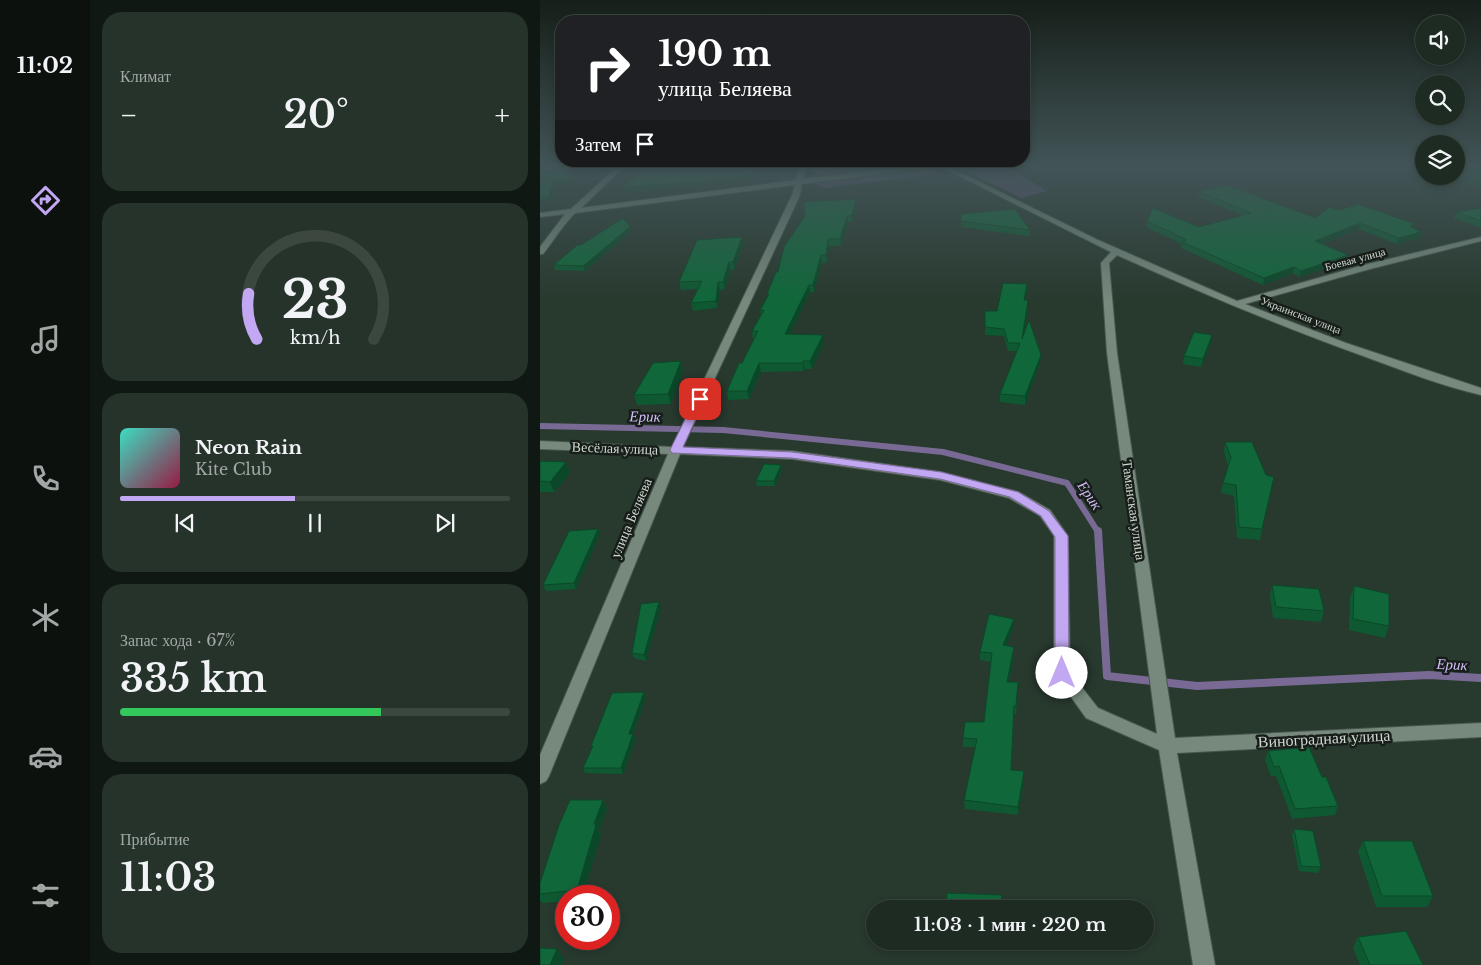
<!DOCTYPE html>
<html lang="ru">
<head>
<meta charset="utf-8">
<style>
	body { margin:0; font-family:"Libre Baskerville",serif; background:#26332a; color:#f1f3f6; height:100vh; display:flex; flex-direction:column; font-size:19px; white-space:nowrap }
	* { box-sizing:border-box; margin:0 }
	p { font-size:16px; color:#a1a7a5 }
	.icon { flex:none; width:28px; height:28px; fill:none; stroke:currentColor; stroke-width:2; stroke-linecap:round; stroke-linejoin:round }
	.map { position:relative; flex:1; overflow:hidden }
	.side { display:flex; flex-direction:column; gap:12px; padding:12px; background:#101813; width:450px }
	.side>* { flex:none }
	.top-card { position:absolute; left:15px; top:15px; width:475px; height:152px; border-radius:20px; box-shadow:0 2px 8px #0003,0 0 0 1px #3c4740; background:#202124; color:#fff; overflow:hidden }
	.buttons { position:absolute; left:875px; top:15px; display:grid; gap:10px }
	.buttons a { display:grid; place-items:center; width:50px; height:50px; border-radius:50%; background:#1e2b22; box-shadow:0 2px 8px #0003,0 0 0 1px #3c4740; font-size:25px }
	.speed { position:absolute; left:15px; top:885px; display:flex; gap:10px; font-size:25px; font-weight:700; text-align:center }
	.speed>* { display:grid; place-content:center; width:65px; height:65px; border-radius:50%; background:#1e2b22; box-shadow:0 2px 8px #0003,0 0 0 1px #3c4740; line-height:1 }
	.speed .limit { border:8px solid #d22; background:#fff; color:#111 }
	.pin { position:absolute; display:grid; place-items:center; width:42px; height:42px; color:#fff; margin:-21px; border-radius:10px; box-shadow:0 2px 8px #0006 }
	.me { position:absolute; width:55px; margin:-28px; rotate:0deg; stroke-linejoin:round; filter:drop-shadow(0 0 4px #0008) }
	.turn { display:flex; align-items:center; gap:18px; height:105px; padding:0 20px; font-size:22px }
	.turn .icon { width:65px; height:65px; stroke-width:2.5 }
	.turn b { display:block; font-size:35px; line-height:42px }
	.then { display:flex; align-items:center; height:48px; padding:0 20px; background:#0003; gap:10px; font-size:19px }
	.big { font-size:38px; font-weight:600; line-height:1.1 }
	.side .widget { flex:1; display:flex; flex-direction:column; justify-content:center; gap:8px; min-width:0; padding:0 18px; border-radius:20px; background:#26332a }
	.side .dial { align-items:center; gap:0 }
	.dial svg { height:130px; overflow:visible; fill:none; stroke:#3c4740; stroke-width:7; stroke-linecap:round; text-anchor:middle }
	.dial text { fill:#f1f3f6; stroke:none }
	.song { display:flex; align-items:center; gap:15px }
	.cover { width:60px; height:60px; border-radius:8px; background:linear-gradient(135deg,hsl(170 70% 55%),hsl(340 70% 35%)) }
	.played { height:5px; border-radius:2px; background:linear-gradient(90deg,#c2a8f2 45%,#3c4740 45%) }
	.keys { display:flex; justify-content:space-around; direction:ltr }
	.heat { display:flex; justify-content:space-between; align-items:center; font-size:28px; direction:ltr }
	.charge { height:8px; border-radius:4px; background:linear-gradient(90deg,#34c759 67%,#3c4740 0) }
	.trip { position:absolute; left:326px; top:900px; width:288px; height:50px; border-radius:25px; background:#1e2b22; box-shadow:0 2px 8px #0003,0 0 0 1px #3c4740; font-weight:600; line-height:50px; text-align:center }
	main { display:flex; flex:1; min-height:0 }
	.dock { display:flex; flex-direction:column; width:90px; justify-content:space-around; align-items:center; background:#0c110e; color:#a1a7a5 }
	.dock .icon { width:35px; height:35px }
	.dock .on { color:#c2a8f2 }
	.dock b { font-size:22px; color:#f1f3f6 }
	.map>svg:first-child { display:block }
	.green { fill:#5d4d79 }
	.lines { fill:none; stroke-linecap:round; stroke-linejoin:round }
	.stream-far1 { stroke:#796a95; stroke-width:6 }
	.stream { stroke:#796a95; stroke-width:8 }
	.minor-casing { stroke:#49574e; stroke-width:2 }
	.minor { fill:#76897c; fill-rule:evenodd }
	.wall { fill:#0e5932 }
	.shaded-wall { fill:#0b4829 }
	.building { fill:#10673a; stroke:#0b4829 }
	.route { fill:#c2a8f2; stroke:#7e6d9d }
	.labels { text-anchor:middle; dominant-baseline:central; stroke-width:5; stroke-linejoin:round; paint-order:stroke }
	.far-street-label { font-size:11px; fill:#cdd7cf; stroke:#171e19 }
	.street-label { font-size:14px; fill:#cdd7cf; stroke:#171e19 }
	.water-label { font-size:15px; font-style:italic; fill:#d2bef8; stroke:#171e19 }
	.near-street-label { font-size:16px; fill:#cdd7cf; stroke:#171e19 }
</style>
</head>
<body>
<main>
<nav class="dock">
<b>11:02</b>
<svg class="icon on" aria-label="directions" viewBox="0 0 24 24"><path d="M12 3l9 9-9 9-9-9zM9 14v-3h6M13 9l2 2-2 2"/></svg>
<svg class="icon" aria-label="music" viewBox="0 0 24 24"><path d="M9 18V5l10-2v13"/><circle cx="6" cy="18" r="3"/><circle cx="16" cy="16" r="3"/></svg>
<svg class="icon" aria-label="phone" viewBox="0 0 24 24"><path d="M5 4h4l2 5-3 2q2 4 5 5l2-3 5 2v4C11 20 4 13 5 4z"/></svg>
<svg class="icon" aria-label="climate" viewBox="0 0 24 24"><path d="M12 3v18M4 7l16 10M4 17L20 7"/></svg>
<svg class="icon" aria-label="car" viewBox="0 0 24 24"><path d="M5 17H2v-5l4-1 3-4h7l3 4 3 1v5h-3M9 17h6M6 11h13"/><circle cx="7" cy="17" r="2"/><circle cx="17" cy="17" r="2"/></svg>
<svg class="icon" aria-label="filters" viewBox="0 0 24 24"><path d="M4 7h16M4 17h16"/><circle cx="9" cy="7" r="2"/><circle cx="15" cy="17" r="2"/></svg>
</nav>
<section class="side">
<div class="widget"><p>Климат</p>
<div class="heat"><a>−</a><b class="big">20°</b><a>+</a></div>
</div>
<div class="widget dial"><svg viewBox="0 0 100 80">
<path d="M14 69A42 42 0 1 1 86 69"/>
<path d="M14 69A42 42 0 0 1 9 41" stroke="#c2a8f2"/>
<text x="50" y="56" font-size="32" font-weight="700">23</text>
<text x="50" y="72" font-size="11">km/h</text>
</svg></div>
<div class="widget">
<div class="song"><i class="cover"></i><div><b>Neon Rain</b><p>Kite Club</p></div></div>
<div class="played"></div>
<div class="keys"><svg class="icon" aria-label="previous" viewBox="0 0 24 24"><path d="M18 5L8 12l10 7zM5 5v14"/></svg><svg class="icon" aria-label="pause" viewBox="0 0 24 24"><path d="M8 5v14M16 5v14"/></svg><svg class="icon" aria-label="next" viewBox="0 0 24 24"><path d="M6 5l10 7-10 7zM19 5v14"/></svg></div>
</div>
<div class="widget"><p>Запас хода · 67%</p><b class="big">335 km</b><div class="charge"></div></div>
<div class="widget"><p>Прибытие</p><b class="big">11:03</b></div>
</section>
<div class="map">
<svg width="941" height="965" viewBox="0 0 941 965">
	<rect width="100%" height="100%" fill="#28392e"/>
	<g class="green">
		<polygon points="273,165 357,165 279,176 271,170"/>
		<polygon points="412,165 466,165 507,191 482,198"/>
		<polygon points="395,169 399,174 283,188 276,183"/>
	</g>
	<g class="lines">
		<polyline class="stream-far1" points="0,426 183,430 403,452 527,483 558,532"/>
		<polyline class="stream" points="558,531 567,676 657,686 889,675 941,678"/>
		<defs>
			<g id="minor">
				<polygon points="46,165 73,165 70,167 0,173 0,169"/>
				<path d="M79,165H86L41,208L256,180L260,165H266L263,179L377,165H396L393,167L262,184L260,195L143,447L252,451L401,472L479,492L510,510L528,536L530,672L558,708L617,734L567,353L561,263L571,252L397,165H405L558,240L697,301L824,265L941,237V241L830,269L705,304L806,343L941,388V395C902,386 864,371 826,357C742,327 659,292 577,255L569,263L577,353L635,738L941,723V737L637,753L675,965H653L619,750L546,718L514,673V536L500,516L469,498L400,480L252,459L140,454L9,776L6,781L0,784V755L128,454L0,449V441L132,447L252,195L255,185L35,213C23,225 14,240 3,254H0V247L25,214L0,217V213L31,209Z"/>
			</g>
		</defs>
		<use href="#minor" class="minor-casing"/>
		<use href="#minor" class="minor"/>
	</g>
	<g class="wall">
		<polygon points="872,165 884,165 884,169"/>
		<polygon points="916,165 941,165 941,188 911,176 916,176"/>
		<polygon points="659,191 776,218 874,228 881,232 880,238 857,244 819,229 782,244 807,261 760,277 753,273 723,285 641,248 642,244 606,227 607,221 659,227 702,215 658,197"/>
		<polygon points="316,199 317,205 313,222 308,222 301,246 289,246 287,262 282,263 274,292 270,292 250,334 284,343 272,369 265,369 264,371 221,372 209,399 188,400 187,391 214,339 213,339 212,331 221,316 220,310 227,298 227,294 238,272"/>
		<polygon points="941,208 941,228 914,218 916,212"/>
		<polygon points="421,214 490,230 490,236 421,227"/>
		<polygon points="91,232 45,271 15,270 14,265"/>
		<polygon points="203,245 194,270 191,270 185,289 180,290 177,308 153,311 151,303 158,289 141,290 139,282"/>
		<polygon points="487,291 485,300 488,300 488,307 484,334 501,355 500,363 485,405 460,402 460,394 477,351 468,351 464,336 445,335 445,311 457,311"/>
		<polygon points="672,335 671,343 661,367 643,364 644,356"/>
		<polygon points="143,371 131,404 97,405 94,395"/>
		<polygon points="685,442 726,475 734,477 720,540 697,538 694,496 681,493 683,483 688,466 684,452"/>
		<polygon points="0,461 26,462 30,473 14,492 0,492"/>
		<polygon points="241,465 242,470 235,486 217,486 216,481"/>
		<polygon points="58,529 60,534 36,589 6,591 3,585"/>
		<polygon points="732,585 784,611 781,622 733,618 730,596"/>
		<polygon points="814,586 849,626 845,638 809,630 810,598"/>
		<polygon points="121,608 106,661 94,658 92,653"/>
		<polygon points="474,619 474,627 466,646 474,647 474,655 469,682 478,682 476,714 474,714 471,770 484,771 484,780 478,815 425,809 424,800 435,747 423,747 423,738 444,722 451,662 440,660 440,652"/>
		<polygon points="106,698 93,734 96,739 83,774 45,773 43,768 52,748 51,746"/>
		<polygon points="728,751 782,777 798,806 795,815 752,819 736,776 731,776 725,760"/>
		<polygon points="63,800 67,809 59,830 61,834 43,896 26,896 26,901 2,903 0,900 0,883"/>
		<polygon points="754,829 781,867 778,873 759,871 752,835"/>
		<polygon points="823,841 893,896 887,907 836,907 818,852"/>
		<polygon points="818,937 883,965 820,965 813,948"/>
		<polygon points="417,941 461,941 461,943"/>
	</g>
	<g class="shaded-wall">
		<polygon points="0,165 25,165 0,168"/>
		<polygon points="31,169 32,172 30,183 15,184 10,201 0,202 0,198 14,180"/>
		<polygon points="217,175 218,179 155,187 86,192 84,187"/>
		<polygon points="316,199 317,205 313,222 312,215"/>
		<polygon points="307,216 308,222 301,246 300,239"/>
		<polygon points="820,223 819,229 774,247 775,241"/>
		<polygon points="90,227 91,232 45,271 43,266"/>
		<polygon points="881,232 880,238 857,244 859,238"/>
		<polygon points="202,237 203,245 194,270 193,262"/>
		<polygon points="288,239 289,246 287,262 286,255"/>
		<polygon points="281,255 282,263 274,292 273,285"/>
		<polygon points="808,255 807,261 760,277 761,271"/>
		<polygon points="189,262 191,270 185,289 183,282"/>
		<polygon points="754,267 753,273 723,285 724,278"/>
		<polygon points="178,282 180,290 177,308 176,301"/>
		<polygon points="487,284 487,291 484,307 484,300"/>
		<polygon points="269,285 270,292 246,342 245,334"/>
		<polygon points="488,300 488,307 482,347 482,339"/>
		<polygon points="283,335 284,343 272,369 270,361"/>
		<polygon points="672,335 671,343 661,367 663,359"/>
		<polygon points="501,355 500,363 485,405 485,396"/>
		<polygon points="141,361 143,371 131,404 128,394"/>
		<polygon points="263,361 265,369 264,371 263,363"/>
		<polygon points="219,363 221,372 209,399 207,391"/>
		<polygon points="26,462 30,473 14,492 10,482"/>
		<polygon points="241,465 242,470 235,486 234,481"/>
		<polygon points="58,529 60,534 36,589 34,583"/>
		<polygon points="119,602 121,608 106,661 104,655"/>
		<polygon points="474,619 474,627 463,654 463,645"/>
		<polygon points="474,647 474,655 467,690 467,682"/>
		<polygon points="104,692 106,698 93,734 96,739 83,774 81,768 89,734"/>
		<polygon points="484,771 484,780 478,815 478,807"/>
		<polygon points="63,800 67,809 59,830 61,834 43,896 40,896 37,890 54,824"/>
		<polygon points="17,949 24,959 21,965 10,965"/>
	</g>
	<g class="building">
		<polygon points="108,165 211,165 217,175 154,182 84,187"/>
		<polygon points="916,165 931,165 941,169 941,180 916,171"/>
		<polygon points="31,169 29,179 14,180 9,197 0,198 0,171"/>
		<polygon points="687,185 776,218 789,207 800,210 818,204 875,224 870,226 881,232 859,238 820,223 775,241 808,255 761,271 754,267 724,278 642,242 647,240 607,221 613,208 659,227 711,213 659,191"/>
		<polygon points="316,199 312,215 307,216 300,239 288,239 286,255 281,255 273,285 269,285 245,334 283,335 270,361 263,361 263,363 219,363 207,391 187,391 199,363 202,363 218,331 212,331 224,310 220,310 229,294 227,294 236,272 238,272 244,247 265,216 264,202"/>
		<polygon points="941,208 941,221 916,212"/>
		<polygon points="475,209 490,230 421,221 421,214"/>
		<polygon points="83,218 90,227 43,266 14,265 37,245 41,245"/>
		<polygon points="202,237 193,262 189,262 183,282 178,282 176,301 151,303 162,281 139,282 157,240"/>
		<polygon points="463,283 487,284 484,300 488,300 482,339 489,320 501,355 485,396 460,394 480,343 468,343 464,329 445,327 445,311 457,311"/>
		<polygon points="654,332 672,335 663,359 644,356"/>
		<polygon points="141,361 128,394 94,395 113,363"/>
		<polygon points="685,442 712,442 726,475 734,477 722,529 699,527 696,485 683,483 691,457"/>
		<polygon points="0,461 26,462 10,482 0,481"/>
		<polygon points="224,464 241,465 234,481 216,481"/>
		<polygon points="58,529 34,583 3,585 29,531"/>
		<polygon points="732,585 779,589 784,611 736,607"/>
		<polygon points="814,586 849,594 849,626 813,619"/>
		<polygon points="119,602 104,655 92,653 101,604"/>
		<polygon points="449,614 474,619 463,645 474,647 467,682 478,682 476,706 474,706 471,770 484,771 478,807 424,800 437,739 423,738 425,722 444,722 452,653 440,652"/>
		<polygon points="104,692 89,734 93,734 81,768 43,768 53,746 51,746 72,693"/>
		<polygon points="769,747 782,777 786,777 798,806 755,809 739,766 734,767 728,751"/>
		<polygon points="30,800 63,800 54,824 56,825 37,890 0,894 0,883 19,825"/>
		<polygon points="754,829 773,831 781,867 761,866"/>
		<polygon points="823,841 872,841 893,896 842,896"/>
		<polygon points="407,893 462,895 461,909 406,909"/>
		<polygon points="866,931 883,965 830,965 818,937"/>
		<polygon points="0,948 17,949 10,965 0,965"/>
	</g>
	<linearGradient id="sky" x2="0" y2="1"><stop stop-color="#161f19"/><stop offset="0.55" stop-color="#425457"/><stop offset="1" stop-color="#425457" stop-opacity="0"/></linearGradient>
	<rect width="941" height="300" fill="url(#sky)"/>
	<polygon class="route" points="160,396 165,399 143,447 252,452 401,472 478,492 509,511 528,536 529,673 527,677 522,678 517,677 515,673 515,537 501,516 470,497 400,479 252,458 132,453 130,450 155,399"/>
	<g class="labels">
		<g class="far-street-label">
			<text transform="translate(815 259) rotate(-15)">Боевая улица</text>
			<text transform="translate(761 315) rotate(21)">Украинская улица</text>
		</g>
		<g class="street-label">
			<text transform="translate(75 448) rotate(2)">Весёлая улица</text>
			<text transform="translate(594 510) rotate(82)">Таманская улица</text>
			<text transform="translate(91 518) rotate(-67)">улица Беляева</text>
		</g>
		<g class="water-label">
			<text transform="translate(105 416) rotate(1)">Ерик</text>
			<text transform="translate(550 495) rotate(56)">Ерик</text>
			<text transform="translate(912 664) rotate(3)">Ерик</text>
		</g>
		<g class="near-street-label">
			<text transform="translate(784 738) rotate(-3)">Виноградная улица</text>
		</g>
	</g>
</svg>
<div class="buttons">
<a><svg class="icon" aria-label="sound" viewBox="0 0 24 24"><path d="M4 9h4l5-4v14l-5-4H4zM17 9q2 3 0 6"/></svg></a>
<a><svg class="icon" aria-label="search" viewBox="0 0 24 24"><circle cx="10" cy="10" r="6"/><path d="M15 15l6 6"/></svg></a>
<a><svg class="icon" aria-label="layers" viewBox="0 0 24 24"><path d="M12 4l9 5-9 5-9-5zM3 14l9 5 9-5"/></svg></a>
</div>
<div class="speed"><div class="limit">30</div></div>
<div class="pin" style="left:160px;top:399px;background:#d93025"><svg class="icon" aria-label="arrive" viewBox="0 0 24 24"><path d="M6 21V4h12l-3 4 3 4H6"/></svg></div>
<svg class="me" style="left:522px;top:673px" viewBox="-20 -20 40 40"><circle r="19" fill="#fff"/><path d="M0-13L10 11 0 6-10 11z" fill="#c2a8f2"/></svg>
<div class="trip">11:03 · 1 мин · 220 m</div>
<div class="top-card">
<div class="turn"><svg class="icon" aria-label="right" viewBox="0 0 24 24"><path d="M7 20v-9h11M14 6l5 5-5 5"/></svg><div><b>190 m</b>улица Беляева</div></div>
<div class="then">Затем<svg class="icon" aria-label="arrive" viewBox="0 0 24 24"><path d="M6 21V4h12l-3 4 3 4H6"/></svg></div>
</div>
</div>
</main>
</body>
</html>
